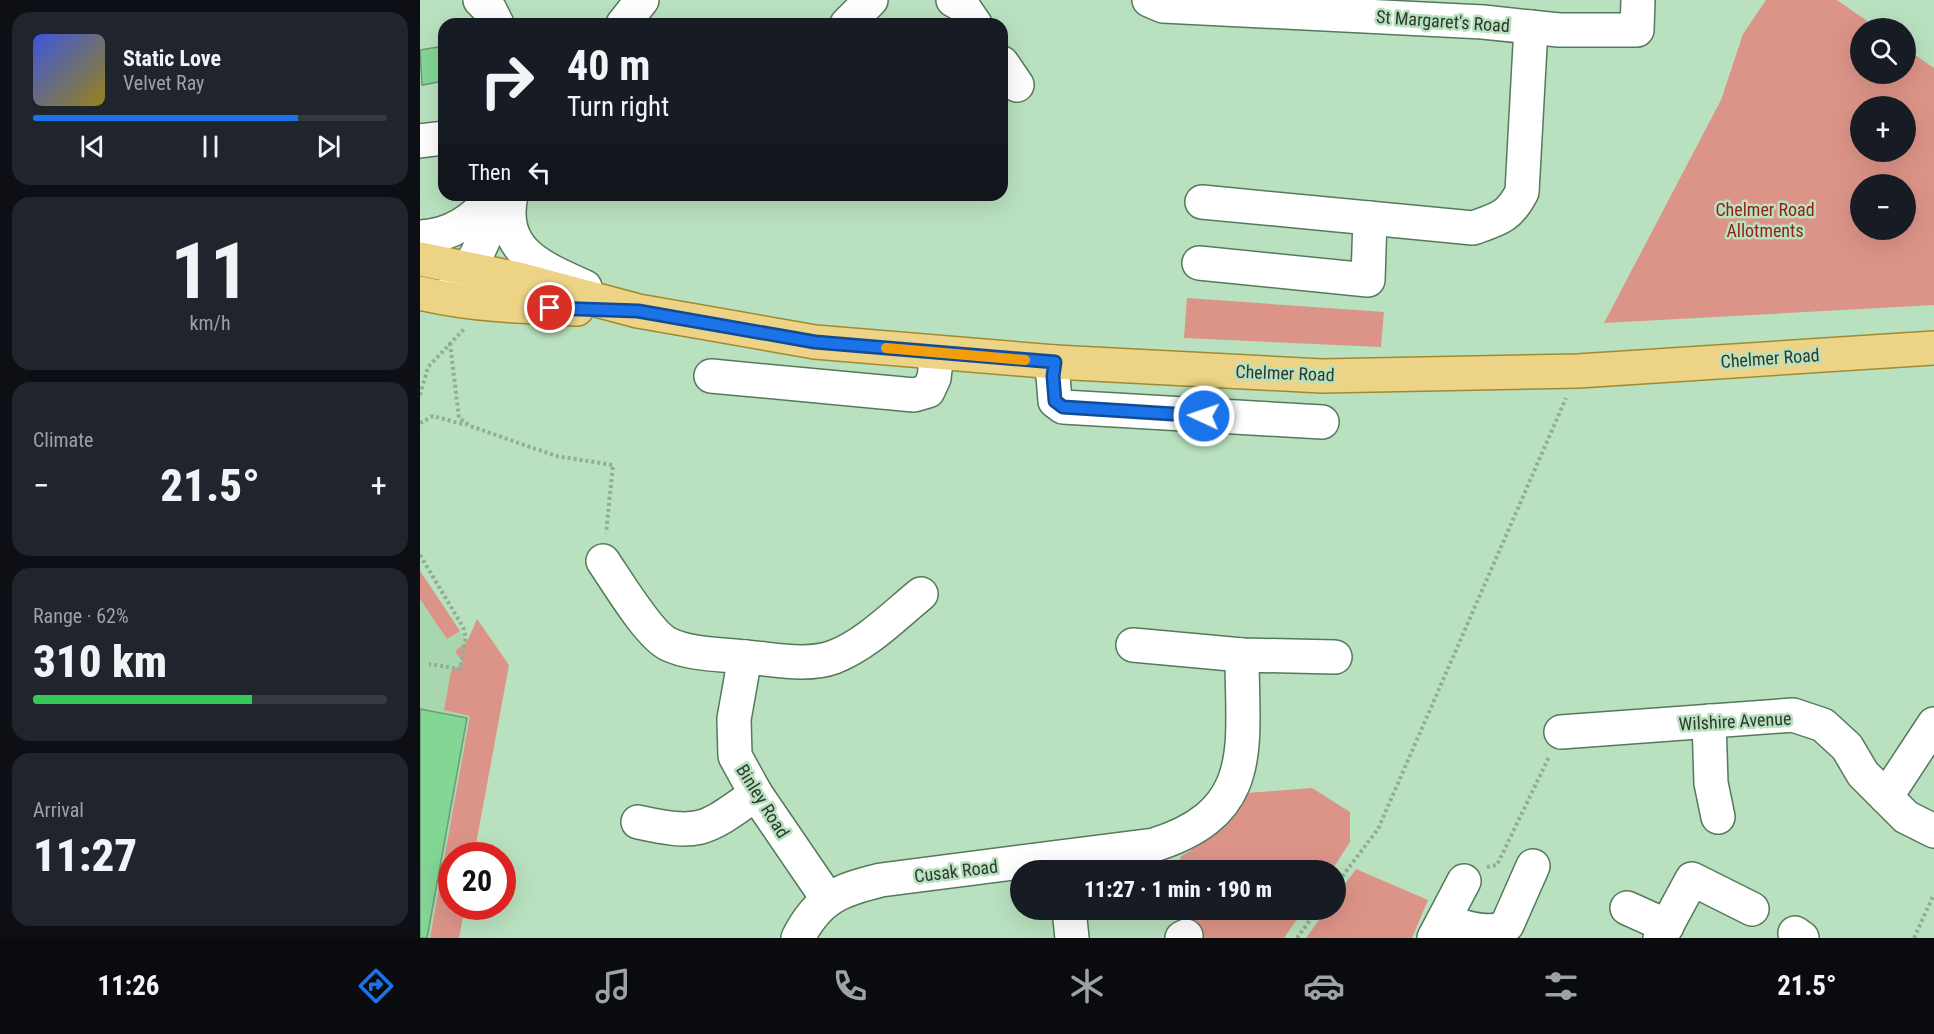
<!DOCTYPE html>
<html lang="en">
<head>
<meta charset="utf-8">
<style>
	body { margin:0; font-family:"Roboto Condensed",sans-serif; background:#20242c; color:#f1f3f6; height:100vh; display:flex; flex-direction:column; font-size:22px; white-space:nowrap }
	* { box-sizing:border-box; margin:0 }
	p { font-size:20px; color:#9ea1a6 }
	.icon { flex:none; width:33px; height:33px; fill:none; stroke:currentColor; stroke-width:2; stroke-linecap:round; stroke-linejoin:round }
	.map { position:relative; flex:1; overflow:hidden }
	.sheet { display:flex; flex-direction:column; gap:12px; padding:12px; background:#0d0f14; width:420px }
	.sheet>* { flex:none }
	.top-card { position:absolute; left:18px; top:18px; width:570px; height:183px; border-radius:18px; box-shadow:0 6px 24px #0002; background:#171b24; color:#f1f3f6; overflow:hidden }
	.tools { position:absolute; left:1430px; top:18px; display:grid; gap:12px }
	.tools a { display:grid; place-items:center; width:66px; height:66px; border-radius:50%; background:#171b24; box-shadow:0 6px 24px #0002; font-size:30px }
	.speed { position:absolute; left:18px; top:842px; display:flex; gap:12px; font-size:30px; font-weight:700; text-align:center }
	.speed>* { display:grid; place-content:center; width:78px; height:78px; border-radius:50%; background:#171b24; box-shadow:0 6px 24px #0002; line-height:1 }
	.speed .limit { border:9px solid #d22; background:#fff; color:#111 }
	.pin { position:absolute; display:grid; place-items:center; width:51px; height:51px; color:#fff; margin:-26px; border:3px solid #fff; border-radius:50%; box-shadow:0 2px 6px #0007 }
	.me { position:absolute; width:66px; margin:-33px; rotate:273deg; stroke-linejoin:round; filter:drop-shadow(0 0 4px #0008) }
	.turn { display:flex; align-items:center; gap:21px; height:126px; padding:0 30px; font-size:27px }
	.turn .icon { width:78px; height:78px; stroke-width:2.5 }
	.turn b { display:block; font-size:42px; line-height:51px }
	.then { display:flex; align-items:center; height:57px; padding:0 30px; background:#0003; gap:12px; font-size:22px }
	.big { font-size:45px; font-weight:800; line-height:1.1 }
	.sheet .widget { flex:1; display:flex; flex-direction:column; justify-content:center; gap:9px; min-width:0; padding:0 21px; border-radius:18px; background:#20242c }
	.sheet .dial { align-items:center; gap:0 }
	.dial b { font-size:78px; line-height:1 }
	.song { display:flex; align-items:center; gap:18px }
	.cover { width:72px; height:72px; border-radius:9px; background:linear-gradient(135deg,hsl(230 70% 55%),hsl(50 70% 35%)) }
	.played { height:6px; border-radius:3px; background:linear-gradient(90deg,#1a73e8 75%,#363941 75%) }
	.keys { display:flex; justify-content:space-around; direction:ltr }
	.heat { display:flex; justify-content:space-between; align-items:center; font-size:33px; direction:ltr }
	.charge { height:9px; border-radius:4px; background:linear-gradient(90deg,#34c759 62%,#363941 0) }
	.trip { position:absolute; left:590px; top:860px; width:336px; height:60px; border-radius:30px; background:#171b24; box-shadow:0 6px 24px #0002; font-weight:800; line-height:60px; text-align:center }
	.dock { display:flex; height:96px; justify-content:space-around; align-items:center; background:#090b0e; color:#9ea1a6 }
	.dock .icon { width:42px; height:42px }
	.dock .current { color:#1a73e8 }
	.dock b { font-size:27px; color:#f1f3f6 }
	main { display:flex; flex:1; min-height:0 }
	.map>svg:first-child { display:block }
	.built { fill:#a8d6af }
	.green { fill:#dd9488; fill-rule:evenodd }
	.building { fill:#83d795; stroke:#729879; stroke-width:1.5 }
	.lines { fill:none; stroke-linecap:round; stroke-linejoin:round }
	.minor-casing { stroke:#55795b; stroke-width:36 }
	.major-casing { stroke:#a08a31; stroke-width:36 }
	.path { stroke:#8faf93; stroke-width:4; stroke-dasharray:3 3; stroke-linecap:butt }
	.minor { stroke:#fff; stroke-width:33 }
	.major { stroke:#ecd385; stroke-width:33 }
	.route-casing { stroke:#114b97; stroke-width:15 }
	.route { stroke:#1a73e8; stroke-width:10 }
	.slow { stroke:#f59e0b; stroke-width:10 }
	.labels { text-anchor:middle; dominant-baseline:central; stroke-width:5; stroke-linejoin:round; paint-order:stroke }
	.street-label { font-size:18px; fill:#2c3b2e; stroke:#b9e1bf }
	.park-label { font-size:18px; fill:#931e13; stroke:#b9e1bf }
</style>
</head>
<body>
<main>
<section class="sheet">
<div class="widget">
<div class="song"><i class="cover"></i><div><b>Static Love</b><p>Velvet Ray</p></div></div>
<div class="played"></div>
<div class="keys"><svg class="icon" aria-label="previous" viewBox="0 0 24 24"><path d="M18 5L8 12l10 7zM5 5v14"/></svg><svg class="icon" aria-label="pause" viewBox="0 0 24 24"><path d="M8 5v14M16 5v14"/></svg><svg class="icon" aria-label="next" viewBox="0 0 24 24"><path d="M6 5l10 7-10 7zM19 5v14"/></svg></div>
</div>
<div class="widget dial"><b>11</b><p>km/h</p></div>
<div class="widget"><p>Climate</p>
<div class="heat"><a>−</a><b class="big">21.5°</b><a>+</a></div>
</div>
<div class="widget"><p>Range · 62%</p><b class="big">310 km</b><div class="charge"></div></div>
<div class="widget"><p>Arrival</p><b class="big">11:27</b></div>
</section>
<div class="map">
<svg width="1514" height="938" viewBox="0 0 1514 938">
	<rect width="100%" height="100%" fill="#b9e1bf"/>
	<polygon class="built" points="0,571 61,662 10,938 0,938"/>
	<g class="green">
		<path d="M1346,0H1417L1457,28H1440V74H1485V48L1514,68V305L1184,323L1301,100L1323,34ZM1485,106V152H1440V106ZM1485,184V230H1440V184Z"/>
		<polygon points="767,298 964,312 961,347 764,338"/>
		<polygon points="0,571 40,631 27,639 0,599"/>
		<polygon points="57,619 89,665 54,855 32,855 32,906 45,906 39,938 10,938 50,716 24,710 31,671 43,663 35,651 47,642"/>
		<path d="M892,788L930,812V842L912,870H757L761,856C790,840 811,822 827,793Z"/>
		<polygon points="936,869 1008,900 992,938 886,938 907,909 915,909 915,898"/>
		<polygon points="770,909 884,909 864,938 780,938"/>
	</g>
	<g class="building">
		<polygon points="24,46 24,81 2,85 0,50"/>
		<polygon points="0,709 47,718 7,938 0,938"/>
	</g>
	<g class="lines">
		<defs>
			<g id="minor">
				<polyline points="60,0 70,10 77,24"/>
				<polyline points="533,0 542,5 555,24"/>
				<polyline points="729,0 743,6 1063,22 1139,30 1217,30 1218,0"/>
				<polyline points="203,24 222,0"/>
				<polyline points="427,24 451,0"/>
				<polyline points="582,63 597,85"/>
				<polyline points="0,141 24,138"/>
				<path d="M91,195C79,252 123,268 165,287"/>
				<path d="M782,202L1053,228C1079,219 1089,217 1102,192L1111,27"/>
				<path d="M0,237C32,236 54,219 75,196"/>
				<polyline points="779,263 948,280 950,218"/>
				<path d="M33,290C50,278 73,217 84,195"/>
				<polyline points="635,362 633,376 635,401 643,407 902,422"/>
				<polyline points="291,376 494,395 508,391 514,378 517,353"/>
				<path d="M183,561C196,580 229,635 248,644C271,655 300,654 325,657L314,719L315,756L336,794L407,898"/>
				<polyline points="713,645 822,655 915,657"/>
				<path d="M325,657C353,659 387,667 414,657C447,644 474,616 501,594"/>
				<polyline points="1289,721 1291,783 1298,817"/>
				<polyline points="1141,732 1373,715 1403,725 1427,747 1443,774 1486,817 1514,831"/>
				<polyline points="1466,797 1514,724"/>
				<path d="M218,822C281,836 285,830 336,794"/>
				<polyline points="1207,908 1247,926"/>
				<polyline points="649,909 652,938"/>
				<path d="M1023,921C1042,926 1071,938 1087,925L1113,866"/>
				<polyline points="1375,933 1382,938"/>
				<path d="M378,938C398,898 420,890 461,880L734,845C839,812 822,746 822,655"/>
				<polyline points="762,938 766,936"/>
				<polyline points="1014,938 1044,881"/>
				<polyline points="1240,938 1272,879 1332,909"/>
			</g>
			<g id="major">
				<polyline points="0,259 98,279 218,311 395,342 635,362 902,376 1158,371 1514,348"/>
				<path d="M0,293C50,305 105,307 157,309"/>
			</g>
		</defs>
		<use href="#minor" class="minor-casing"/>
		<use href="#major" class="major-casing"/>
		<g class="path">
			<polyline points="30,343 39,418 50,426 136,456 193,465 186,533"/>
			<polyline points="0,395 8,367 44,329"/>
			<polyline points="0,423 13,416 46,425"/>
			<polyline points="0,555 43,627 46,638 40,669 9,664"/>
			<polyline points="1067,867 1077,865 1129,757"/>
			<polyline points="915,886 958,829 1146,398"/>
			<polyline points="877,938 898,909"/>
			<polyline points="1494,938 1514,894"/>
		</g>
		<use href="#minor" class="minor"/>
		<use href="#major" class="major"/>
	</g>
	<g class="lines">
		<defs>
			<polyline id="route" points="130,308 218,311 395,342 635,362 633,376 635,401 643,407 784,416"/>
		</defs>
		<use href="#route" class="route-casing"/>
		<use href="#route" class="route"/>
		<polyline class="slow" points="466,348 605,360"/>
	</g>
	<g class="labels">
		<g class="street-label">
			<text transform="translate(1023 21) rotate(4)">St Margaret's Road</text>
			<text transform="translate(1350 358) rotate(-4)">Chelmer Road</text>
			<text transform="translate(865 373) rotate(2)">Chelmer Road</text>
			<text transform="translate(1315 721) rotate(-3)">Wilshire Avenue</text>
			<text transform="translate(343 801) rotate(58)">Binley Road</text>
			<text transform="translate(536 871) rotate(-7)">Cusak Road</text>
		</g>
		<g class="park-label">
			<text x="1345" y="209">Chelmer Road<tspan x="1345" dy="21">Allotments</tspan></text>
		</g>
	</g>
</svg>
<div class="tools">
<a><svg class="icon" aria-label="search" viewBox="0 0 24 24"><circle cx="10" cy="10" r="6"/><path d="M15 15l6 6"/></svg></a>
<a>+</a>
<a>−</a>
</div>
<div class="speed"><div class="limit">20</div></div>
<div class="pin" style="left:130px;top:308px;background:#d93025"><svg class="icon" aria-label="arrive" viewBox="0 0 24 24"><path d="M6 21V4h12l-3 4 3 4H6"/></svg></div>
<svg class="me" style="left:784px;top:416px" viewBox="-20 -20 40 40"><circle r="17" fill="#1a73e8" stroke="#fff" stroke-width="3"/><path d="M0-11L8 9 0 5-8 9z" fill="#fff"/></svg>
<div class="trip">11:27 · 1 min · 190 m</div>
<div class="top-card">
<div class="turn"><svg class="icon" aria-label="right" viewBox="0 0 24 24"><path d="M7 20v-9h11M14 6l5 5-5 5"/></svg><div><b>40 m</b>Turn right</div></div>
<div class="then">Then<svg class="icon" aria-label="left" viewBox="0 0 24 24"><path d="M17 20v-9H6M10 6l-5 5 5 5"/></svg></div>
</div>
</div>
</main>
<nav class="dock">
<b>11:26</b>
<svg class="icon current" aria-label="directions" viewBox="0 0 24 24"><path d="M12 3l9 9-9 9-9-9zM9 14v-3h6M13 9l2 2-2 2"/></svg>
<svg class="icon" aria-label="music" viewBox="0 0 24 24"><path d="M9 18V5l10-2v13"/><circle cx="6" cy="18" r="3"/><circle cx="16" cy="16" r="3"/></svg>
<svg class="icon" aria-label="phone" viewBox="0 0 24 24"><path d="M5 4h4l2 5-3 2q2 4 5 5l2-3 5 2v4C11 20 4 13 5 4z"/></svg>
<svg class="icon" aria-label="climate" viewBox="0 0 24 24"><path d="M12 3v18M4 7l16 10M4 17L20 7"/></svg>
<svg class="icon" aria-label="car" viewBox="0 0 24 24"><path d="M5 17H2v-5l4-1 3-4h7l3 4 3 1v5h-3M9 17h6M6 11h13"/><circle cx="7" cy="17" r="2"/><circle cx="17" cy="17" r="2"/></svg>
<svg class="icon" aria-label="filters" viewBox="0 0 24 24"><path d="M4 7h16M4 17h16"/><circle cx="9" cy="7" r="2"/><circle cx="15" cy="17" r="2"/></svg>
<b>21.5°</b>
</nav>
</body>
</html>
